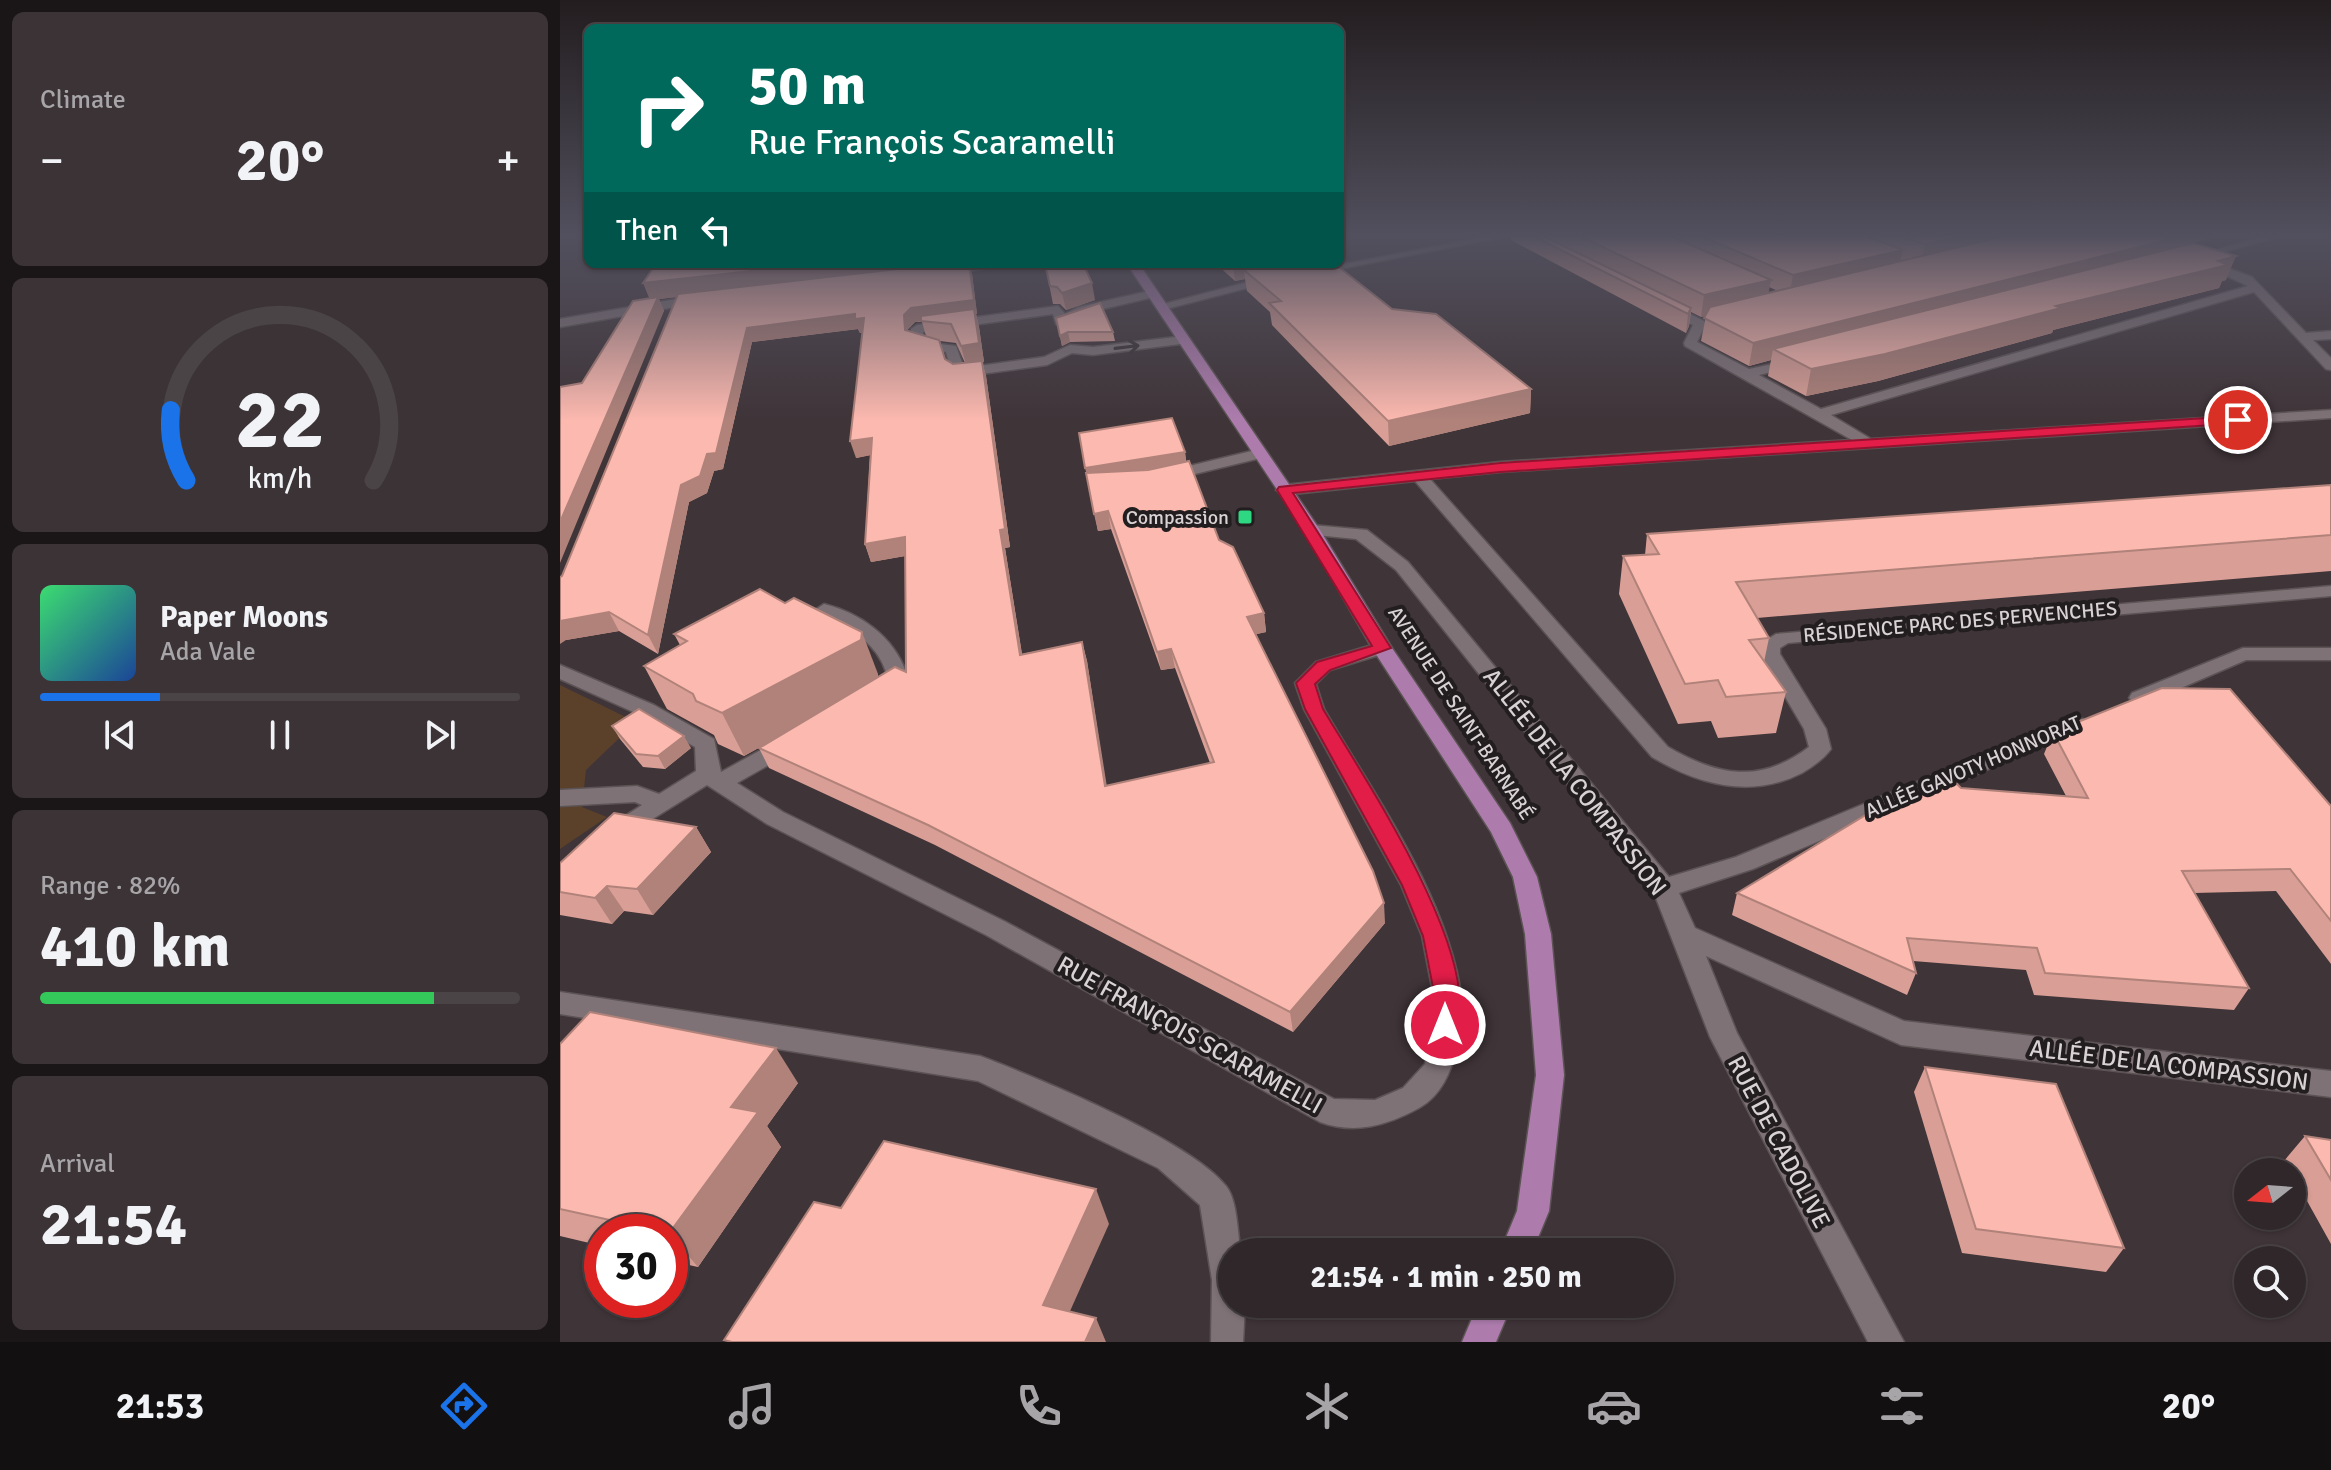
<!DOCTYPE html>
<html lang="en">
<head>
<meta charset="utf-8">
<style>
	body { margin:0; font-family:Signika,sans-serif; background:#3b3336; color:#f1f3f6; height:100vh; display:flex; flex-direction:column; font-size:30px; white-space:nowrap }
	* { box-sizing:border-box; margin:0 }
	p { font-size:26px; color:#a7a5a8 }
	.icon { flex:none; width:44px; height:44px; fill:none; stroke:currentColor; stroke-width:2; stroke-linecap:round; stroke-linejoin:round }
	.map { position:relative; flex:1; overflow:hidden }
	.drawer { display:flex; flex-direction:column; gap:12px; padding:12px; background:#1a1517; width:560px }
	.drawer>* { flex:none }
	.top-card { position:absolute; left:24px; top:24px; width:760px; height:244px; border-radius:12px; box-shadow:0 2px 6px #0004,0 0 0 2px #4a4447; background:#00695c; color:#fff; overflow:hidden }
	.needle { width:52px; rotate:253deg }
	.tools { position:absolute; left:1674px; top:1158px; display:grid; gap:16px }
	.tools a { display:grid; place-items:center; width:72px; height:72px; border-radius:50%; background:#2f272a; box-shadow:0 2px 6px #0004,0 0 0 2px #4a4447; font-size:40px }
	.speed { position:absolute; left:24px; top:1214px; display:flex; gap:16px; font-size:40px; font-weight:700; text-align:center }
	.speed>* { display:grid; place-content:center; width:104px; height:104px; border-radius:50%; background:#2f272a; box-shadow:0 2px 6px #0004,0 0 0 2px #4a4447; line-height:1 }
	.speed .limit { border:12px solid #d22; background:#fff; color:#111 }
	.pin { position:absolute; display:grid; place-items:center; width:68px; height:68px; color:#fff; margin:-34px; border:4px solid #fff; border-radius:50%; box-shadow:0 2px 8px #0007 }
	.me { position:absolute; width:88px; margin:-44px; rotate:0deg; stroke-linejoin:round; filter:drop-shadow(0 0 6px #0008) }
	.turn { display:flex; align-items:center; gap:28px; height:168px; padding:0 32px; font-size:36px }
	.turn .icon { width:104px; height:104px; stroke-width:2.5 }
	.turn b { display:block; font-size:56px; line-height:68px }
	.then { display:flex; align-items:center; height:76px; padding:0 32px; background:#0003; gap:16px; font-size:30px }
	.big { font-size:60px; font-weight:800; line-height:1.1 }
	.drawer .tile { flex:1; display:flex; flex-direction:column; justify-content:center; gap:12px; min-width:0; padding:0 28px; border-radius:12px; background:#3b3336 }
	.drawer .dial { align-items:center; gap:0 }
	.dial svg { height:208px; overflow:visible; fill:none; stroke:#4a4447; stroke-width:7; stroke-linecap:round; text-anchor:middle }
	.dial text { fill:#f1f3f6; stroke:none }
	.song { display:flex; align-items:center; gap:24px }
	.cover { width:96px; height:96px; border-radius:12px; background:linear-gradient(135deg,hsl(140 70% 55%),hsl(220 70% 35%)) }
	.played { height:8px; border-radius:4px; background:linear-gradient(90deg,#1a73e8 25%,#4a4447 25%) }
	.keys { display:flex; justify-content:space-around; direction:ltr }
	.heat { display:flex; justify-content:space-between; align-items:center; font-size:44px; direction:ltr }
	.charge { height:12px; border-radius:6px; background:linear-gradient(90deg,#34c759 82%,#4a4447 0) }
	.trip { position:absolute; left:658px; top:1238px; width:456px; height:80px; border-radius:40px; background:#2f272a; box-shadow:0 2px 6px #0004,0 0 0 2px #4a4447; font-weight:800; line-height:80px; text-align:center }
	.tab-bar { display:flex; height:128px; justify-content:space-around; align-items:center; background:#131011; color:#a7a5a8 }
	.tab-bar .icon { width:56px; height:56px }
	.tab-bar .active { color:#1a73e8 }
	.tab-bar b { font-size:36px; color:#f1f3f6 }
	main { display:flex; flex:1; min-height:0 }
	.map>svg:first-child { display:block }
	.green { fill:#5b402a }
	.lines { fill:none; stroke-linecap:round; stroke-linejoin:round }
	.minor-casing { stroke:#5c5355; stroke-width:3 }
	.major-casing { stroke:#5c5355; stroke-width:3 }
	.minor { fill:#7e7276; fill-rule:evenodd }
	.major { fill:#ad7cad; fill-rule:evenodd }
	.wall { fill:#d99f96; fill-rule:evenodd }
	.shaded-wall { fill:#b0827a }
	.building { fill:#fcb9af; stroke:#b0827a; stroke-width:2 }
	.oneway { stroke:#393235 }
	.route { fill:#e11d48; stroke:#92132f; stroke-width:2 }
	.poi-dot { fill:#2ed883; stroke:#221d1f; stroke-width:3 }
	.labels { text-anchor:middle; dominant-baseline:central; stroke-width:8; stroke-linejoin:round; paint-order:stroke }
	.poi-label { font-size:20px; fill:#d9d2d4; stroke:#221d1f; text-anchor:end }
	.street-label { font-size:20px; fill:#d9d2d4; stroke:#221d1f }
	.near-street-label { font-size:24px; fill:#d9d2d4; stroke:#221d1f }
</style>
</head>
<body>
<main>
<section class="drawer">
<div class="tile"><p>Climate</p>
<div class="heat"><a>−</a><b class="big">20°</b><a>+</a></div>
</div>
<div class="tile dial"><svg viewBox="0 0 100 80">
<path d="M14 69A42 42 0 1 1 86 69"/>
<path d="M14 69A42 42 0 0 1 8 42" stroke="#1a73e8"/>
<text x="50" y="56" font-size="32" font-weight="700">22</text>
<text x="50" y="72" font-size="11">km/h</text>
</svg></div>
<div class="tile">
<div class="song"><i class="cover"></i><div><b>Paper Moons</b><p>Ada Vale</p></div></div>
<div class="played"></div>
<div class="keys"><svg class="icon" aria-label="previous" viewBox="0 0 24 24"><path d="M18 5L8 12l10 7zM5 5v14"/></svg><svg class="icon" aria-label="pause" viewBox="0 0 24 24"><path d="M8 5v14M16 5v14"/></svg><svg class="icon" aria-label="next" viewBox="0 0 24 24"><path d="M6 5l10 7-10 7zM19 5v14"/></svg></div>
</div>
<div class="tile"><p>Range · 82%</p><b class="big">410 km</b><div class="charge"></div></div>
<div class="tile"><p>Arrival</p><b class="big">21:54</b></div>
</section>
<div class="map">
<svg width="1771" height="1342" viewBox="0 0 1771 1342">
	<rect width="100%" height="100%" fill="#3f3438"/>
	<polygon class="green" points="0,685 76,722 26,770 22,807 47,817 0,849"/>
	<g class="lines">
		<defs>
			<g id="minor">
				<polygon points="940,234 959,234 754,274 748,271"/>
				<polygon points="1714,234 1729,234 1631,261 1626,258"/>
				<path d="M1644,259L1692,277L1746,333L1771,331V339L1753,340L1771,358V370L1766,369L1694,292L1271,415L1311,439L1771,410V418L940,472L870,479L1108,747C1158,776 1200,784 1249,747L1244,729L1200,654L1203,642L1216,634L1771,586V596L1228,643L1220,648V654L1266,729L1271,749C1264,759 1252,767 1242,773C1191,799 1139,785 1092,757L855,481L724,495L716,490L724,485L940,462L1292,440L1125,346L1124,343L1133,325L1104,311V305H1112L1144,321L1146,324L1137,342L1189,369L1241,358V364L1199,375L1261,409L1688,286L1640,264V260Z"/>
				<polygon points="422,264 456,264 382,275 376,272"/>
				<polygon points="711,276 715,277 715,281 602,310 596,306"/>
				<polygon points="594,290 598,292 598,296 526,313 500,325 496,324 493,314 363,332 364,342 396,346 404,368 484,357 510,345 533,347 624,336 628,337 628,343 533,355 512,353 487,365 399,377 392,373 386,352 352,345 351,329 357,325 498,306 505,314 518,307"/>
				<polygon points="140,295 146,299 144,302 0,327 0,319"/>
				<polygon points="700,449 708,454 705,457 606,481 598,476 600,473"/>
				<polygon points="752,525 807,530 848,562 1109,877 1176,857 1509,719 1523,719 1527,724 1523,729 1193,869 1119,893 1135,928 1344,1021 1771,1071 1771,1097 1341,1045 1146,956 1177,1033 1344,1342 1308,1342 1150,1037 1094,893 836,570 796,539 746,534 746,526"/>
				<path d="M264,604C300,613 333,636 346,672L331,695L324,696L314,690L326,672C315,639 287,628 257,614L255,610Z"/>
				<path d="M822,642L832,648L829,652L770,670L756,684L764,709C816,798 888,896 902,1000C904,1015 898,1033 896,1048C892,1071 881,1096 859,1108C828,1125 795,1135 760,1122L426,935L207,824L147,785L59,840L51,837L47,831L51,825L82,805L75,802L0,806V790L77,786L99,794L136,771L135,747L80,715L0,679V665L94,705L154,739L161,772L219,740H235L238,745L235,750L177,783L223,812L444,921L774,1099L815,1100L843,1088L865,1064L875,1003L862,936L841,885L744,709L735,683L756,662Z"/>
				<polygon points="1683,648 1771,648 1771,660 1686,660 1586,703 1579,705 1569,698 1572,693"/>
				<path d="M0,992L420,1056C478,1078 630,1140 666,1186C678,1201 677,1233 681,1252H672V1304H685L683,1342H651L652,1280L640,1205L598,1168L418,1081L0,1014Z"/>
			</g>
			<g id="major">
				<polygon points="567,264 579,264 760,530 832,648 950,823 977,877 991,934 1004,1075 989,1211 972,1252 940,1252 957,1211 976,1075 965,934 953,877 931,832 812,648 744,530"/>
				<polygon points="918,1304 952,1304 936,1342 902,1342"/>
			</g>
		</defs>
		<use href="#minor" class="minor-casing"/>
		<use href="#major" class="major-casing"/>
		<use href="#minor" class="minor"/>
		<use href="#major" class="major"/>
	</g>
	<g class="wall">
		<path d="M951,234H1668L1607,249L1666,280L1662,281L1659,288L1493,330L1492,333L1318,381L1246,396L1208,376L1211,360L1189,366L1141,341L1146,316L1141,317L1131,312L1129,326L1126,333L951,240ZM1209,287L1218,291L1208,293Z"/>
		<polygon points="485,264 535,300 506,310 500,304 493,304"/>
		<polygon points="656,264 775,264 832,309 971,389 970,413 829,446 712,325 710,312 687,291 685,279 675,281"/>
		<path d="M412,274L417,314H416L419,327L424,362H422L426,376L450,547L445,548L462,654L522,642L527,661L546,786L650,763L615,668L601,670L551,529L538,531L519,433L625,452L626,461L659,540L704,613L706,632L696,634L825,923L733,1032L375,845L209,768L199,748L213,740L184,756L158,744L154,735L107,709L84,666L120,645L114,634L318,674V677L346,672L345,556L311,562L305,544L310,455L296,458L302,333H300L298,329L192,342L163,469L154,471L147,493L129,502L98,654L59,631L6,640L2,576L117,297L99,299L104,311L22,383L89,298ZM355,322H362L366,336L348,331V329ZM380,341L396,343L405,363L393,364L385,359Z"/>
		<polygon points="496,318 553,332 555,341 510,342 502,346"/>
		<polygon points="1771,485 1771,571 1197,618 1209,638 1204,662 1226,692 1216,733 1158,738 1151,721 1118,724 1059,594 1063,556 1085,555 1087,534"/>
		<polygon points="52,726 131,748 105,769 83,767 60,739"/>
		<polygon points="1493,732 1771,806 1771,964 1716,891 1634,893 1689,988 1674,1010 1474,995 1466,970 1353,961 1356,973 1347,995 1172,915 1177,893 1401,788 1506,796 1484,754"/>
		<polygon points="136,827 151,852 93,915 64,911 52,924 0,915 0,863"/>
		<polygon points="0,1044 238,1083 207,1126 221,1147 138,1267 110,1261 110,1232 42,1232 42,1246 0,1236"/>
		<polygon points="1365,1067 1564,1248 1546,1272 1402,1253 1354,1092"/>
		<polygon points="1745,1136 1771,1140 1771,1244 1732,1174 1732,1172 1731,1172 1724,1161"/>
	</g>
	<g class="shaded-wall">
		<polygon points="1414,234 1455,234 1360,265 1365,244"/>
		<polygon points="1597,234 1668,234 1213,349 1211,360 1189,366 1193,343"/>
		<polygon points="1343,250 1338,270 1229,296 1233,275"/>
		<polygon points="1676,256 1666,280 1662,281 1659,288 1493,330 1492,333 1318,381 1246,396 1251,369 1496,306"/>
		<polygon points="253,264 395,264 99,299 104,311 0,563 0,522 90,300 83,283"/>
		<polygon points="409,264 412,274 417,314 416,314 419,327 424,362 422,362 426,376 450,547 445,548 465,674 460,655 406,365 401,346 415,314 355,322 348,329 349,345 345,330 344,315"/>
		<polygon points="678,264 753,264 684,270 685,279 675,281 673,265"/>
		<polygon points="1211,280 1207,301 1141,317 1144,295"/>
		<polygon points="532,283 535,300 506,310 502,293"/>
		<polygon points="1131,308 1129,326 1126,333 1128,314"/>
		<polygon points="295,314 304,318 308,332 300,333 298,329 192,342 163,469 154,471 147,493 129,502 98,654 88,635 121,485 187,328"/>
		<polygon points="508,332 510,342 502,346 500,336"/>
		<polygon points="971,389 970,413 829,446 828,421"/>
		<polygon points="312,438 317,454 296,458 290,441"/>
		<polygon points="625,452 626,463 528,479 525,468"/>
		<polygon points="548,511 551,529 538,531 534,514"/>
		<polygon points="345,537 351,555 311,562 305,544"/>
		<polygon points="49,612 59,631 6,640 0,644 0,621"/>
		<polygon points="704,613 706,632 689,636 687,617"/>
		<polygon points="302,632 318,674 317,682 184,756 162,713"/>
		<polygon points="522,642 527,661 550,806 545,786"/>
		<polygon points="611,649 615,668 601,670 597,652"/>
		<polygon points="124,736 131,748 105,769 98,756"/>
		<polygon points="136,827 151,852 93,915 77,889"/>
		<polygon points="47,886 64,911 52,924 35,898"/>
		<polygon points="824,903 825,923 733,1032 730,1012"/>
		<polygon points="216,1048 238,1083 207,1126 221,1147 138,1267 110,1234 110,1232 171,1107"/>
		<polygon points="536,1189 549,1224 498,1338 483,1305"/>
		<polygon points="536,1318 546,1342 525,1342"/>
	</g>
	<g class="building">
		<polygon points="969,234 979,234 1131,308 1128,314"/>
		<polygon points="1015,234 1106,234 1211,280 1144,295"/>
		<polygon points="1136,234 1300,234 1343,250 1233,275"/>
		<polygon points="1334,234 1414,234 1365,244"/>
		<polygon points="1453,234 1597,234 1595,234 1611,239 1193,343 1144,318 1150,307"/>
		<polygon points="1633,243 1676,256 1658,261 1668,265 1496,306 1501,308 1325,354 1251,369 1213,349"/>
		<polygon points="96,264 253,264 83,283"/>
		<polygon points="382,264 409,264 414,300 351,308 344,315 345,330 379,340 385,359 393,364 422,361 445,529 440,530 460,655 522,642 545,786 654,762 611,649 597,652 548,511 534,514 526,473 588,470 629,461 659,540 673,547 704,613 687,617 813,871 824,903 730,1012 368,825 199,748 335,667 346,672 345,537 305,544 312,438 290,441 304,318 295,319 295,314 187,328 156,453 147,454 140,476 121,485 88,635 49,612 0,621 0,577 2,576 118,294"/>
		<polygon points="485,264 523,264 532,283 502,293 497,287 490,286"/>
		<polygon points="718,264 775,264 832,309 876,314 971,389 828,421 709,303 721,301 684,270"/>
		<polygon points="98,297 0,522 0,387 22,383 73,301"/>
		<polygon points="540,303 553,332 508,332 500,336 496,318"/>
		<polygon points="414,309 419,343 401,346 391,324 361,321 361,316"/>
		<polygon points="612,418 625,452 525,468 519,433"/>
		<polygon points="1771,485 1771,535 1176,582 1209,638 1189,640 1226,692 1166,697 1158,680 1125,684 1063,556 1099,554 1087,534"/>
		<polygon points="200,589 225,603 234,598 302,632 301,640 162,713 136,701 133,694 84,666 127,641 114,634"/>
		<polygon points="1602,688 1670,689 1771,806 1771,921 1730,869 1622,871 1689,988 1485,973 1477,948 1347,938 1356,973 1177,893 1319,807 1391,778 1401,788 1528,798 1493,732"/>
		<polygon points="79,709 124,736 98,756 76,754 52,726"/>
		<polygon points="54,813 136,827 77,889 47,886 35,898 0,892 0,863"/>
		<polygon points="30,1012 216,1048 171,1107 198,1112 110,1232 104,1232 0,1209 0,1044"/>
		<polygon points="1365,1067 1496,1084 1564,1248 1416,1229"/>
		<polygon points="1745,1136 1771,1140 1771,1180"/>
		<polygon points="324,1141 536,1189 483,1305 536,1318 525,1342 172,1342 164,1340 254,1202 281,1208"/>
	</g>
	<defs><path id="oneway-shaft" d="M-6 0H5M1.5-3L5.5 0L1.5 3" fill="none" stroke-width="1.6" stroke-linecap="round" stroke-linejoin="round" transform="scale(2)"/></defs>
	<use class="oneway" href="#oneway-shaft" transform="translate(567 347) rotate(-7)"/>
	<linearGradient id="sky" x2="0" y2="1"><stop stop-color="#231d1f"/><stop offset="0.56" stop-color="#52505e"/><stop offset="1" stop-color="#52505e" stop-opacity="0"/></linearGradient>
	<rect width="1771" height="421" fill="url(#sky)"/>
	<path class="route" d="M1678,416L1685,420L1683,423L940,472L733,493L831,648L770,670L755,684L763,709C801,773 928,962 894,1032L885,1036L876,1032L873,1025L876,1003L863,936L842,885L745,709L736,683L757,662L812,646L717,490L719,487L940,463Z"/>
	<rect class="poi-dot" x="677" y="509" width="16" height="16" rx="4"/>
	<g class="labels">
		<g class="poi-label">
			<text x="669" y="517">Compassion</text>
		</g>
		<g class="street-label">
			<text transform="translate(1400 622) rotate(-5)">RÉSIDENCE PARC DES PERVENCHES</text>
			<text transform="translate(901 713) rotate(57)">AVENUE DE SAINT-BARNABÉ</text>
			<text transform="translate(1413 767) rotate(-23)">ALLÉE GAVOTY HONNORAT</text>
		</g>
		<g class="near-street-label">
			<text transform="translate(1015 782) rotate(52)">ALLÉE DE LA COMPASSION</text>
			<text transform="translate(630 1035) rotate(29)">RUE FRANÇOIS SCARAMELLI</text>
			<text transform="translate(1609 1065) rotate(7)">ALLÉE DE LA COMPASSION</text>
			<text transform="translate(1219 1142) rotate(62)">RUE DE CADOLIVE</text>
		</g>
	</g>
</svg>
<div class="tools">
<a><svg class="needle" viewBox="-14 -14 28 28"><path d="M0-13l5 13h-10z" fill="#e53935"/><path d="M0 13l5-13h-10z" fill="#a7a5a8"/></svg></a>
<a><svg class="icon" aria-label="search" viewBox="0 0 24 24"><circle cx="10" cy="10" r="6"/><path d="M15 15l6 6"/></svg></a>
</div>
<div class="speed"><div class="limit">30</div></div>
<div class="pin" style="left:1678px;top:420px;background:#d93025"><svg class="icon" aria-label="arrive" viewBox="0 0 24 24"><path d="M6 21V4h12l-3 4 3 4H6"/></svg></div>
<svg class="me" style="left:885px;top:1025px" viewBox="-20 -20 40 40"><circle r="17" fill="#e11d48" stroke="#fff" stroke-width="3"/><path d="M0-11L8 9 0 5-8 9z" fill="#fff"/></svg>
<div class="trip">21:54 · 1 min · 250 m</div>
<div class="top-card">
<div class="turn"><svg class="icon" aria-label="right" viewBox="0 0 24 24"><path d="M7 20v-9h11M14 6l5 5-5 5"/></svg><div><b>50 m</b>Rue François Scaramelli</div></div>
<div class="then">Then<svg class="icon" aria-label="left" viewBox="0 0 24 24"><path d="M17 20v-9H6M10 6l-5 5 5 5"/></svg></div>
</div>
</div>
</main>
<nav class="tab-bar">
<b>21:53</b>
<svg class="icon active" aria-label="directions" viewBox="0 0 24 24"><path d="M12 3l9 9-9 9-9-9zM9 14v-3h6M13 9l2 2-2 2"/></svg>
<svg class="icon" aria-label="music" viewBox="0 0 24 24"><path d="M9 18V5l10-2v13"/><circle cx="6" cy="18" r="3"/><circle cx="16" cy="16" r="3"/></svg>
<svg class="icon" aria-label="phone" viewBox="0 0 24 24"><path d="M5 4h4l2 5-3 2q2 4 5 5l2-3 5 2v4C11 20 4 13 5 4z"/></svg>
<svg class="icon" aria-label="climate" viewBox="0 0 24 24"><path d="M12 3v18M4 7l16 10M4 17L20 7"/></svg>
<svg class="icon" aria-label="car" viewBox="0 0 24 24"><path d="M5 17H2v-5l4-1 3-4h7l3 4 3 1v5h-3M9 17h6M6 11h13"/><circle cx="7" cy="17" r="2"/><circle cx="17" cy="17" r="2"/></svg>
<svg class="icon" aria-label="filters" viewBox="0 0 24 24"><path d="M4 7h16M4 17h16"/><circle cx="9" cy="7" r="2"/><circle cx="15" cy="17" r="2"/></svg>
<b>20°</b>
</nav>
</body>
</html>
